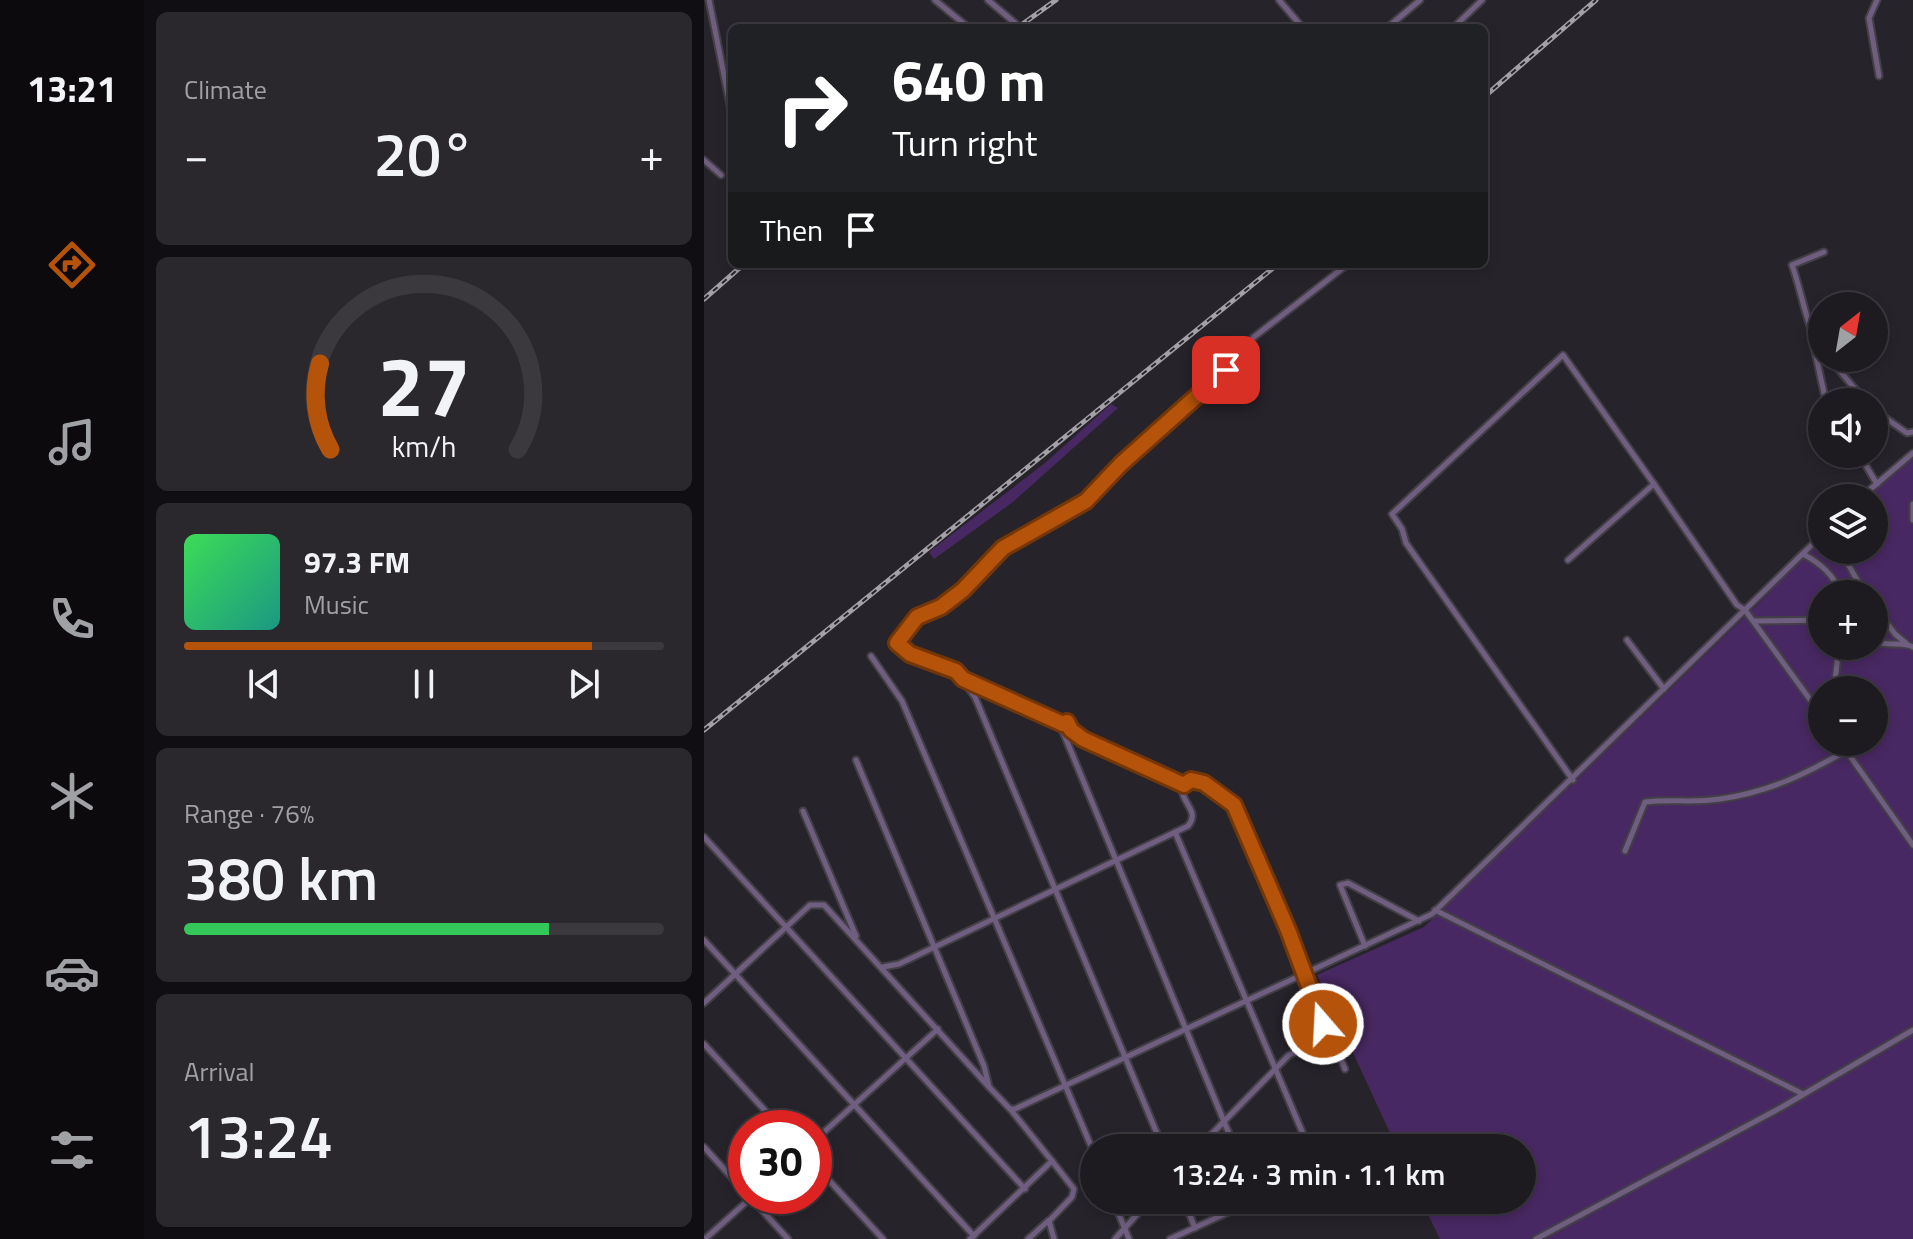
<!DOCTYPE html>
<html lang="en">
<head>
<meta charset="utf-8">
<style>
	body { margin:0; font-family:"Titillium Web",sans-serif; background:#2a272d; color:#f1f3f6; height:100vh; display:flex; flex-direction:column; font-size:30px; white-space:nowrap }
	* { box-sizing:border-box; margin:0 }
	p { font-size:26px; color:#a0a1a5 }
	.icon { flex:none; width:44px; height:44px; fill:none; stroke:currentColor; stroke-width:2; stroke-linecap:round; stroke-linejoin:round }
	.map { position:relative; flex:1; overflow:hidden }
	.details { display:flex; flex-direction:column; gap:12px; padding:12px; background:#100e12; width:560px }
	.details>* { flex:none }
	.hud { position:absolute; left:24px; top:24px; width:760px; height:244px; border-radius:12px; box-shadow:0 4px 12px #0003,0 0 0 2px #3b383e; background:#202124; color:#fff; overflow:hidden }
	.needle { width:52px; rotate:31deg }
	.controls { position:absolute; left:1104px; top:292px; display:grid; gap:16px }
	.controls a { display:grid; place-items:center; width:80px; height:80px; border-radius:50%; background:#1d1a20; box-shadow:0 4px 12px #0003,0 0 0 2px #3b383e; font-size:40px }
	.speed { position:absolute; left:24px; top:1110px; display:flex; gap:16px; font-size:40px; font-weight:700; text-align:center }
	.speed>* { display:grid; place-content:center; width:104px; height:104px; border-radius:50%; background:#1d1a20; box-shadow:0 4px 12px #0003,0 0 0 2px #3b383e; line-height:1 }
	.speed .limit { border:12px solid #d22; background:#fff; color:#111 }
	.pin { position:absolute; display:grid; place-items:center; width:68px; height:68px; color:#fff; margin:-34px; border-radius:16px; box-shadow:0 4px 12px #0006 }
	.me { position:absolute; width:88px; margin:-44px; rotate:341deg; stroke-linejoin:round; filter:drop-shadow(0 0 6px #0008) }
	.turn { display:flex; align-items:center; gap:28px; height:168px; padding:0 32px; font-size:36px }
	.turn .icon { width:104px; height:104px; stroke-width:2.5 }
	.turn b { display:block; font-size:56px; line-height:68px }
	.then { display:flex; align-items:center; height:76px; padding:0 32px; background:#0003; gap:16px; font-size:30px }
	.big { font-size:60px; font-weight:600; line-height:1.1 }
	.details .widget { flex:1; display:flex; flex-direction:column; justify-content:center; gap:12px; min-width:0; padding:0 28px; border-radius:12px; background:#2a272d }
	.details .dial { align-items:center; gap:0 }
	.dial svg { height:208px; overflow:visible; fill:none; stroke:#3b383e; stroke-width:7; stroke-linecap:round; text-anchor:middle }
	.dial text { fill:#f1f3f6; stroke:none }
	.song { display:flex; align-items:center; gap:24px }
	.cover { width:96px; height:96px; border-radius:12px; background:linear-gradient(135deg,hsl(130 70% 55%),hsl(170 70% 35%)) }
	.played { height:8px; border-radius:4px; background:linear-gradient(90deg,#b45309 85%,#3b383e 85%) }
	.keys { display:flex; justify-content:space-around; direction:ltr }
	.heat { display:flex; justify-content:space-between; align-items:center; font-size:44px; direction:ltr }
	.charge { height:12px; border-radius:6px; background:linear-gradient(90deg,#34c759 76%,#3b383e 0) }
	.trip { position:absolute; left:376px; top:1134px; width:456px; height:80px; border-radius:40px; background:#1d1a20; box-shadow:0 4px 12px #0003,0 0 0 2px #3b383e; font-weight:600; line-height:80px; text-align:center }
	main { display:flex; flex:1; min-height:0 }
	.tabs { display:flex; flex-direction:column; width:144px; justify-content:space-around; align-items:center; background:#0c0a0d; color:#a0a1a5 }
	.tabs .icon { width:56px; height:56px }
	.tabs .current { color:#b45309 }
	.tabs b { font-size:36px; color:#f1f3f6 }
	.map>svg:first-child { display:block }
	.green { fill:#482862; fill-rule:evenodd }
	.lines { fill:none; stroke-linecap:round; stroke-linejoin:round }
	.minor-casing { stroke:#433f46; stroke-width:9 }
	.minor { stroke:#6f5e7f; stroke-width:5 }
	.rail-casing { stroke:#a3a0a6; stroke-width:5 }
	.rail { stroke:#27232b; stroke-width:2; stroke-dasharray:6; stroke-linecap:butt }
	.route-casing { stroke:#753606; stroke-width:20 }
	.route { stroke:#b45309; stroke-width:14 }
</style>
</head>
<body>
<main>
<nav class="tabs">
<b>13:21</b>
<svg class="icon current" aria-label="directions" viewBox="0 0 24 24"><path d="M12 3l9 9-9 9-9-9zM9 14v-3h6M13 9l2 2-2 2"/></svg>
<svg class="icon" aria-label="music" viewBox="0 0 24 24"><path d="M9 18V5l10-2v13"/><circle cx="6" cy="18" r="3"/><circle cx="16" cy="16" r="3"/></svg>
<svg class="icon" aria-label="phone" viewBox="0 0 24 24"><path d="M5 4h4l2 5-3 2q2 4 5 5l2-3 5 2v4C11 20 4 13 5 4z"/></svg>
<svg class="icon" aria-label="climate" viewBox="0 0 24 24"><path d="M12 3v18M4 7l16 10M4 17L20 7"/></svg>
<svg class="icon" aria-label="car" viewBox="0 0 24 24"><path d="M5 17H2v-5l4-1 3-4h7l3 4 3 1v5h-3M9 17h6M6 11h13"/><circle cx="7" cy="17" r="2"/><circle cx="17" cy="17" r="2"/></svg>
<svg class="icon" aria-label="filters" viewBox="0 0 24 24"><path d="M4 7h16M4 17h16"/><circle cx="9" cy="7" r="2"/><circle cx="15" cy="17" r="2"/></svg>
</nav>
<section class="details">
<div class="widget"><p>Climate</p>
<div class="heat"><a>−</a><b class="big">20°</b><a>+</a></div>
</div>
<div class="widget dial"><svg viewBox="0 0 100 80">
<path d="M14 69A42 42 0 1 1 86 69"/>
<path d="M14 69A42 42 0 0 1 10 36" stroke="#b45309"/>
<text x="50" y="56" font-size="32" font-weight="700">27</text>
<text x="50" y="72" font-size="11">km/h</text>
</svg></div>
<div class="widget">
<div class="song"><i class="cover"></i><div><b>97.3 FM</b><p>Music</p></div></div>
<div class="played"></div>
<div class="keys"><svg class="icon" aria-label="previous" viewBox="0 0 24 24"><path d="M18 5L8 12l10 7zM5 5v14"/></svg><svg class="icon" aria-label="pause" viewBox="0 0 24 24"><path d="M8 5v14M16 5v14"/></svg><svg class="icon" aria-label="next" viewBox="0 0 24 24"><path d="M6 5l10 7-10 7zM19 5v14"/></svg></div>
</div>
<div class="widget"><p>Range · 76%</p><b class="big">380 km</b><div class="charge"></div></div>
<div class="widget"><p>Arrival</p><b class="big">13:24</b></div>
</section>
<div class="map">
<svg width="1209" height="1239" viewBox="0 0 1209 1239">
	<rect width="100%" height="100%" fill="#27232b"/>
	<g class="green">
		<polygon points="407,404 414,408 309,502 230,559 225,552 341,463"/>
		<path d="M1209,455V1239H736L717,1200H818V1148H693L613,975L720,927L1056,602L1118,536V550H1170V498H1159ZM1118,594H1170V646H1118ZM1118,690H1170V742H1118Z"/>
	</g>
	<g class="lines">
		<defs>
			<g id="minor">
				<polyline points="5,0 28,115"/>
				<polyline points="231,0 265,28"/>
				<polyline points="284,0 311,23"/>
				<polyline points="575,0 599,28"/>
				<polyline points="1173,0 1165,18 1175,76"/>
				<polyline points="683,28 716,0"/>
				<polyline points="749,28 778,0"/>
				<polyline points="0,160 17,175"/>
				<polyline points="1108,338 1122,402"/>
				<path d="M1118,350C1102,328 1098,292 1088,265L1120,252"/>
				<polyline points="1125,358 1162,402"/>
				<polyline points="1170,410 1203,433 1209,432"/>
				<polyline points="1155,454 1173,484"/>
				<polyline points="1156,498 1209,453"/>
				<polyline points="1209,504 1209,520"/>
				<polyline points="1136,550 1161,594"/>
				<path d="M1099,554C1114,562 1133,576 1135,594"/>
				<polyline points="864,560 950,484 1033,605 1041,610 1118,716"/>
				<polyline points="1170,606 1191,634 1203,644"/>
				<polyline points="1051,621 1118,620"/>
				<polyline points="923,640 960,689"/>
				<path d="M1170,641C1184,647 1199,641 1209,647"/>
				<polyline points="167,656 198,701 390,1153"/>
				<polyline points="259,679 359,724"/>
				<polyline points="1130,690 1135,646"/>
				<polyline points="1136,742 1209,845"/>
				<polyline points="152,760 280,1066 285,1087"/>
				<polyline points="869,780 702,543 698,529 688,514 859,355 950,484"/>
				<polyline points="480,785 379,739 367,730 363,722 357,727 531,1148"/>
				<polyline points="99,811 152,936"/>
				<polyline points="471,832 605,1148"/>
				<polyline points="0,837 321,1189"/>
				<path d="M921,851L941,802C966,799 991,803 1016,799C1066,792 1101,774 1142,751"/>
				<polyline points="731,910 1099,1094"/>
				<polyline points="0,940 270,1236"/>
				<polyline points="661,946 636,885 644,883 715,921"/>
				<path d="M179,967L195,964L484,826C496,812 479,804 478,790L480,785L492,780L530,805L641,1069"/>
				<polyline points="0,1003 106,905 120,905 286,1088 306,1109 311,1109 728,914 1118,535"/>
				<polyline points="0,1044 77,1128"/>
				<polyline points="110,1141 234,1029"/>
				<polyline points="0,1147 42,1193"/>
				<polyline points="459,1148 271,697 252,671 206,654 193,643 213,617 237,607 259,590 299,548 382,501 417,464 522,370 550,337 644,264"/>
				<polyline points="494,1148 585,1055 612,1043 612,1033 619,1024"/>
				<polyline points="348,1161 370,1189 368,1197 345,1221 350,1239"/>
				<polyline points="110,1164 179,1239"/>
				<polyline points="47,1198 84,1239"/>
				<polyline points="409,1200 425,1239"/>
				<polyline points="480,1200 491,1228"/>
				<polyline points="1,1239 49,1196"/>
				<polyline points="266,1239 348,1161 307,1110"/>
				<polyline points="324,1239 344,1221"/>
				<polyline points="411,1239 446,1200"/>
				<polyline points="466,1239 551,1200"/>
				<polyline points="832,1239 1078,1107 1209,1030"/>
			</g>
		</defs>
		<use href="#minor" class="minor-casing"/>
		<use href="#minor" class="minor"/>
		<defs>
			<g id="rail">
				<polyline points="313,28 352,0"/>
				<polyline points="780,97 892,0"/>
				<polyline points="0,299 40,264"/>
				<polyline points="0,730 574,264"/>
			</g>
		</defs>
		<use href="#rail" class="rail-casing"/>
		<use href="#rail" class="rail"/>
	</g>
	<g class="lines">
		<defs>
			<polyline id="route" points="522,370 417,464 382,501 299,548 259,590 237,607 213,617 193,643 206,654 252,671 259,679 359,724 363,722 367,730 379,739 480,785 487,780 500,783 530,805 584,930 619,1024"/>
		</defs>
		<use href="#route" class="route-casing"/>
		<use href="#route" class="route"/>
	</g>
</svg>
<div class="controls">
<a><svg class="needle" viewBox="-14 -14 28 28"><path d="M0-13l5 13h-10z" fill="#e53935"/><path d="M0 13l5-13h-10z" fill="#a0a1a5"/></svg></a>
<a><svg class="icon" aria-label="sound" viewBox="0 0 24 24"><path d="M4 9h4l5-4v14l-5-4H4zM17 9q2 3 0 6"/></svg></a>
<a><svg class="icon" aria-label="layers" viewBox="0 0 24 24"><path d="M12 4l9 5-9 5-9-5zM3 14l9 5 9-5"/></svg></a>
<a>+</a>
<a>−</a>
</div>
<div class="speed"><div class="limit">30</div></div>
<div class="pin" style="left:522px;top:370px;background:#d93025"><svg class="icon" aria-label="arrive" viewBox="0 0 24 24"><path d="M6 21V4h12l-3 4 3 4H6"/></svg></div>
<svg class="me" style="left:619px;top:1024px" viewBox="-20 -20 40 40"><circle r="17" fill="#b45309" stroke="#fff" stroke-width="3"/><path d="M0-11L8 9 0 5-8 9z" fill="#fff"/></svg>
<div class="trip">13:24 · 3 min · 1.1 km</div>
<div class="hud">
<div class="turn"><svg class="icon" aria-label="right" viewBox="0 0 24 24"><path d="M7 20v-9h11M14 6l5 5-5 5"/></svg><div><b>640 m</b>Turn right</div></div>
<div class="then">Then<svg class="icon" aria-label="arrive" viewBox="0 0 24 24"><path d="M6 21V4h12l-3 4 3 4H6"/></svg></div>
</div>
</div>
</main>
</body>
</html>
